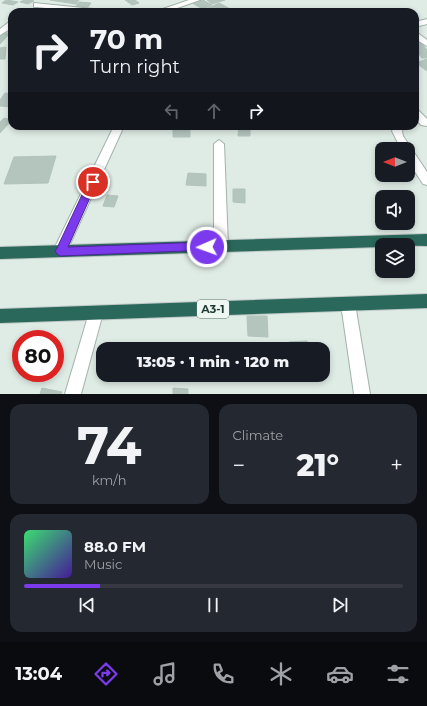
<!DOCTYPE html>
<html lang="en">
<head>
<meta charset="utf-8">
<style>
	body { margin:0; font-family:Montserrat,sans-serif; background:#242831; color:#f1f3f6; height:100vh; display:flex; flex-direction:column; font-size:15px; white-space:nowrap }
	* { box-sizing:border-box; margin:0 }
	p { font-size:13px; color:#9ea1a6 }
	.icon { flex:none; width:22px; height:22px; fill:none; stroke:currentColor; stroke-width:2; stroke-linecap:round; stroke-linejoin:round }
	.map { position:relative; height:394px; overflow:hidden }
	.drawer { display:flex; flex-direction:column; gap:10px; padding:10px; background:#0d0f14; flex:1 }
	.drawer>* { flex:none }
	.hud { position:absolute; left:8px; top:8px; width:411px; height:122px; border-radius:12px; box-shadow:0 2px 6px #0003; background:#171b24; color:#f1f3f6; overflow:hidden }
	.needle { width:26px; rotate:270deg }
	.fabs { position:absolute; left:375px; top:142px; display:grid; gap:8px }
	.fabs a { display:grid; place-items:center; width:40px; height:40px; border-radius:8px; background:#171b24; box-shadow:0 2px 6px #0003; font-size:20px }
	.speed { position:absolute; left:12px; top:330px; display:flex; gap:8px; font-size:20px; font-weight:700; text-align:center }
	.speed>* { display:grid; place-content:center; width:52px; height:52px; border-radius:50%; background:#171b24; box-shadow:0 2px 6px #0003; line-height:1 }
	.speed .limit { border:6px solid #d22; background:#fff; color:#111 }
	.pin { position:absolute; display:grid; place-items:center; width:34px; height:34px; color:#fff; margin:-17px; border:2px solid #fff; border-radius:50%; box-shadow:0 1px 4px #0007 }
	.me { position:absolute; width:44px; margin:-22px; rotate:268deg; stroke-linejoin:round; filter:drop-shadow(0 0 3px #0008) }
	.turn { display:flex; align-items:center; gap:14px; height:84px; padding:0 16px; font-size:18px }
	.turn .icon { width:52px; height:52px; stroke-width:2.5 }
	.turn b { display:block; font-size:28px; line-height:34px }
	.lanes { display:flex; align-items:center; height:38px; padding:0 16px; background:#0003; justify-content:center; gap:20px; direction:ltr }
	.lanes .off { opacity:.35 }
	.big { font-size:30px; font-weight:800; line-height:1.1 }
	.drawer .card { flex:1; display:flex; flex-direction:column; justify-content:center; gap:6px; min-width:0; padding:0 14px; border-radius:12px; background:#242831 }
	.drawer .dial { align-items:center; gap:0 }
	.dial b { font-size:52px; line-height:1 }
	.song { display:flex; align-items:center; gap:12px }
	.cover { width:48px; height:48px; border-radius:6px; background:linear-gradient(135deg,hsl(140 70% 55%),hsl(260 70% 35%)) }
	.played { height:4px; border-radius:2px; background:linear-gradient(90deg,#7c3aed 20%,#363941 20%) }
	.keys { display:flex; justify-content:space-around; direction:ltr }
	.heat { display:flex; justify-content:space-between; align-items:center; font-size:22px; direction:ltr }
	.drawer .tiles { flex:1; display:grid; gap:10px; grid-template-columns:1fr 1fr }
	.card:last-child { grid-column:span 2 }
	.trip { position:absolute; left:96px; top:342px; width:234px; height:40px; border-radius:12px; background:#171b24; box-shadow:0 2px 6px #0003; font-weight:800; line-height:40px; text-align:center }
	.tabs { display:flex; height:64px; justify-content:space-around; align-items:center; background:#090b0e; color:#9ea1a6 }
	.tabs .icon { width:28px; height:28px }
	.tabs .active { color:#7c3aed }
	.tabs b { font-size:18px; color:#f1f3f6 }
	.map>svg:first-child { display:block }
	.building { fill:#b4c5be; stroke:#b1c4bc }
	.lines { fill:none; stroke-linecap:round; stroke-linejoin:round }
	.minor-casing { stroke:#a2b3ac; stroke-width:2 }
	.highway-casing { stroke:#c0c8c6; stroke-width:2 }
	.minor { fill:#fff; fill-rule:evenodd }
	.highway { fill:#2a685b; fill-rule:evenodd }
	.route { fill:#7c3aed; stroke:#51269a }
	.labels { text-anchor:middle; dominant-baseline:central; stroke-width:3; stroke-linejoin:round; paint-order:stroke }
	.shield { fill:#eff7f3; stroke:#5d736d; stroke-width:1 }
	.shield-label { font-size:11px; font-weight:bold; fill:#1f3b33 }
</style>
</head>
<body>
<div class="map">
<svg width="427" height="394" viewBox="0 0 427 394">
	<rect width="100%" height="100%" fill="#dfebe5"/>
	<g class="building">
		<polygon points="6,0 7,0 18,2 13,5 2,3"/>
		<polygon points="24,0 31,0 34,1 28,4 20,2"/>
		<polygon points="50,0 79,0 76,4"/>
		<polygon points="125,0 135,0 139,3 132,5"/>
		<polygon points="198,0 203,0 212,5 203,9 192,3"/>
		<polygon points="207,0 225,0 212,4"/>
		<polygon points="79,2 91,3 88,7 76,6"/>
		<polygon points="219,3 234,11 200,12"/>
		<polygon points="2,33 10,33 0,44 0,36"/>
		<polygon points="415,40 419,40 427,50 427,58 422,58 415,49"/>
		<polygon points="6,47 5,59 0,59 0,48"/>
		<polygon points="427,59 427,71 416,63"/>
		<polygon points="5,93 12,94 12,107 0,106 0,100"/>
		<polygon points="4,118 12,120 0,133 0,122"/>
		<polygon points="159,126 190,126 190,137 173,137 173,129 159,129"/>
		<polygon points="239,127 250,128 250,136 238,136"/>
		<polygon points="56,156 48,183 4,184 14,157"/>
		<polygon points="188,173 206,174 206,186 186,185"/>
		<polygon points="233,189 245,189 245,203 233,202"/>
		<polygon points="107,195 118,196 114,207 103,206"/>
		<polygon points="247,316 267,316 268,337 248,336"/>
		<polygon points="307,341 309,349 290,349 289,342"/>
		<polygon points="42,388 62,392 61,394 40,394"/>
		<polygon points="173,388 188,389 188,394 173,394"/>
	</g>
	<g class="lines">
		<defs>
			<g id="minor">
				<polygon points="189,0 200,0 166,12 154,12"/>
				<polygon points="34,3 103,10 107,12 82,12 37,7 34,7"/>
				<polygon points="427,19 427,24 415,27 415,22"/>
				<polygon points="9,22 12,22 12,28 0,35 0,29"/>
				<polygon points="415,31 427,40 427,46 415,39"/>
				<polygon points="415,109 418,110 427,119 427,126 421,125 415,118"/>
				<polygon points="114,126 124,126 65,255 60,257 55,255 53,251"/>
				<polygon points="395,126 406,126 402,131 403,136 427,172 427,185 423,184 408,161 408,149 401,149 392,131"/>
				<polygon points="219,140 224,144 228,246 226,250 221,252 216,250 214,246 214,144"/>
				<polygon points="348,297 353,299 355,304 370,394 354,394 341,304 343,299"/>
				<polygon points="96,306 101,308 103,313 81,394 65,394 89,313 91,308"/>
			</g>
			<g id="highway">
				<polygon points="427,234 427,246 382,245 382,247 0,259 0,247"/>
				<polygon points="427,294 427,308 0,323 0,309"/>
			</g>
		</defs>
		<use href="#minor" class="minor-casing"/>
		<use href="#highway" class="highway-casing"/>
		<use href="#minor" class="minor"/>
		<use href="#highway" class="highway"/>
	</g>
	<polygon class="route" points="93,178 97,182 68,247 207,242 210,244 212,247 210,250 60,256 57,254 55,251 57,248 88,182"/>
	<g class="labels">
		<rect class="shield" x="197" y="300" width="32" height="18" rx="3"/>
		<g class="shield-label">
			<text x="213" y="309">A3-1</text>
		</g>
	</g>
</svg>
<div class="fabs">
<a><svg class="needle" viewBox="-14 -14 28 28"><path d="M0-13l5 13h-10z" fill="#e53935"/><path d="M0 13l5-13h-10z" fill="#9ea1a6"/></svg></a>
<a><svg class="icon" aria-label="sound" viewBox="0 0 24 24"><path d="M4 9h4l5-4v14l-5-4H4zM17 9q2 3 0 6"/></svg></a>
<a><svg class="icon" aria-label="layers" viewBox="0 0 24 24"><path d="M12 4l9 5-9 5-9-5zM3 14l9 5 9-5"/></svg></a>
</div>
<div class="speed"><div class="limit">80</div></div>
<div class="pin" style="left:93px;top:182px;background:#d93025"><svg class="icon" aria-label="arrive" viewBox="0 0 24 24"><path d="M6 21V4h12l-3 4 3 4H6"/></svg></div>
<svg class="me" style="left:207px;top:247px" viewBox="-20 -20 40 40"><circle r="17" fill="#7c3aed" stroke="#fff" stroke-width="3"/><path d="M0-11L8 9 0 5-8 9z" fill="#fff"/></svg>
<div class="trip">13:05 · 1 min · 120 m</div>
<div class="hud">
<div class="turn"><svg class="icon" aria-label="right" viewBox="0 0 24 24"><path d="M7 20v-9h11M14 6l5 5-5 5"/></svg><div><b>70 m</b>Turn right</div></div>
<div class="lanes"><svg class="icon off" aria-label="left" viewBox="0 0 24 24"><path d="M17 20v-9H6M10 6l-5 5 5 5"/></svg><svg class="icon off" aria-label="ahead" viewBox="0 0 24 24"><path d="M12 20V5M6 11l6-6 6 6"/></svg><svg class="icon" aria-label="right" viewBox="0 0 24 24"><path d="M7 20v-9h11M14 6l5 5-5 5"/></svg></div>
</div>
</div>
<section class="drawer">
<div class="tiles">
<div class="card dial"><b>74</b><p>km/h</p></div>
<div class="card"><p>Climate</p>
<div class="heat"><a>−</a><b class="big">21°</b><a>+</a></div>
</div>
<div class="card">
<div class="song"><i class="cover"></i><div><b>88.0 FM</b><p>Music</p></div></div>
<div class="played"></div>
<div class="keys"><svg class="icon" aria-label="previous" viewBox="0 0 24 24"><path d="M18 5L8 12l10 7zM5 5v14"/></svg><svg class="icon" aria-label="pause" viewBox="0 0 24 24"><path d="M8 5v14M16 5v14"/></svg><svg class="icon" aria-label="next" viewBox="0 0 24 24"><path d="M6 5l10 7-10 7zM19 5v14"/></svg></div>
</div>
</div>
</section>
<nav class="tabs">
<b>13:04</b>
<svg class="icon active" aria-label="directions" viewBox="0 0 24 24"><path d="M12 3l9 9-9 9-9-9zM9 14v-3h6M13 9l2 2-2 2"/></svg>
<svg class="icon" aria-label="music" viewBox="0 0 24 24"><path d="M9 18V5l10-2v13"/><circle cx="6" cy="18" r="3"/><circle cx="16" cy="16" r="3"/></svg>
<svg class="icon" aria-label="phone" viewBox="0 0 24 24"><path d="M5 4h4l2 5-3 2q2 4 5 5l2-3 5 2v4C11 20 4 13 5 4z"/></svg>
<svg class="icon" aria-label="climate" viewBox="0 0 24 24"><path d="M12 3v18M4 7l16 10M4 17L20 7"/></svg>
<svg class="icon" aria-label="car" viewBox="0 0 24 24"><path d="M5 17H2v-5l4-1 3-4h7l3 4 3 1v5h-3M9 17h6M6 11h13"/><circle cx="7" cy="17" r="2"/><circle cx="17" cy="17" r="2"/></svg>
<svg class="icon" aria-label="filters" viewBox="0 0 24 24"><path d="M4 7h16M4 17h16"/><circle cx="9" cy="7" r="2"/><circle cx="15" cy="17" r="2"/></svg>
</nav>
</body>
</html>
